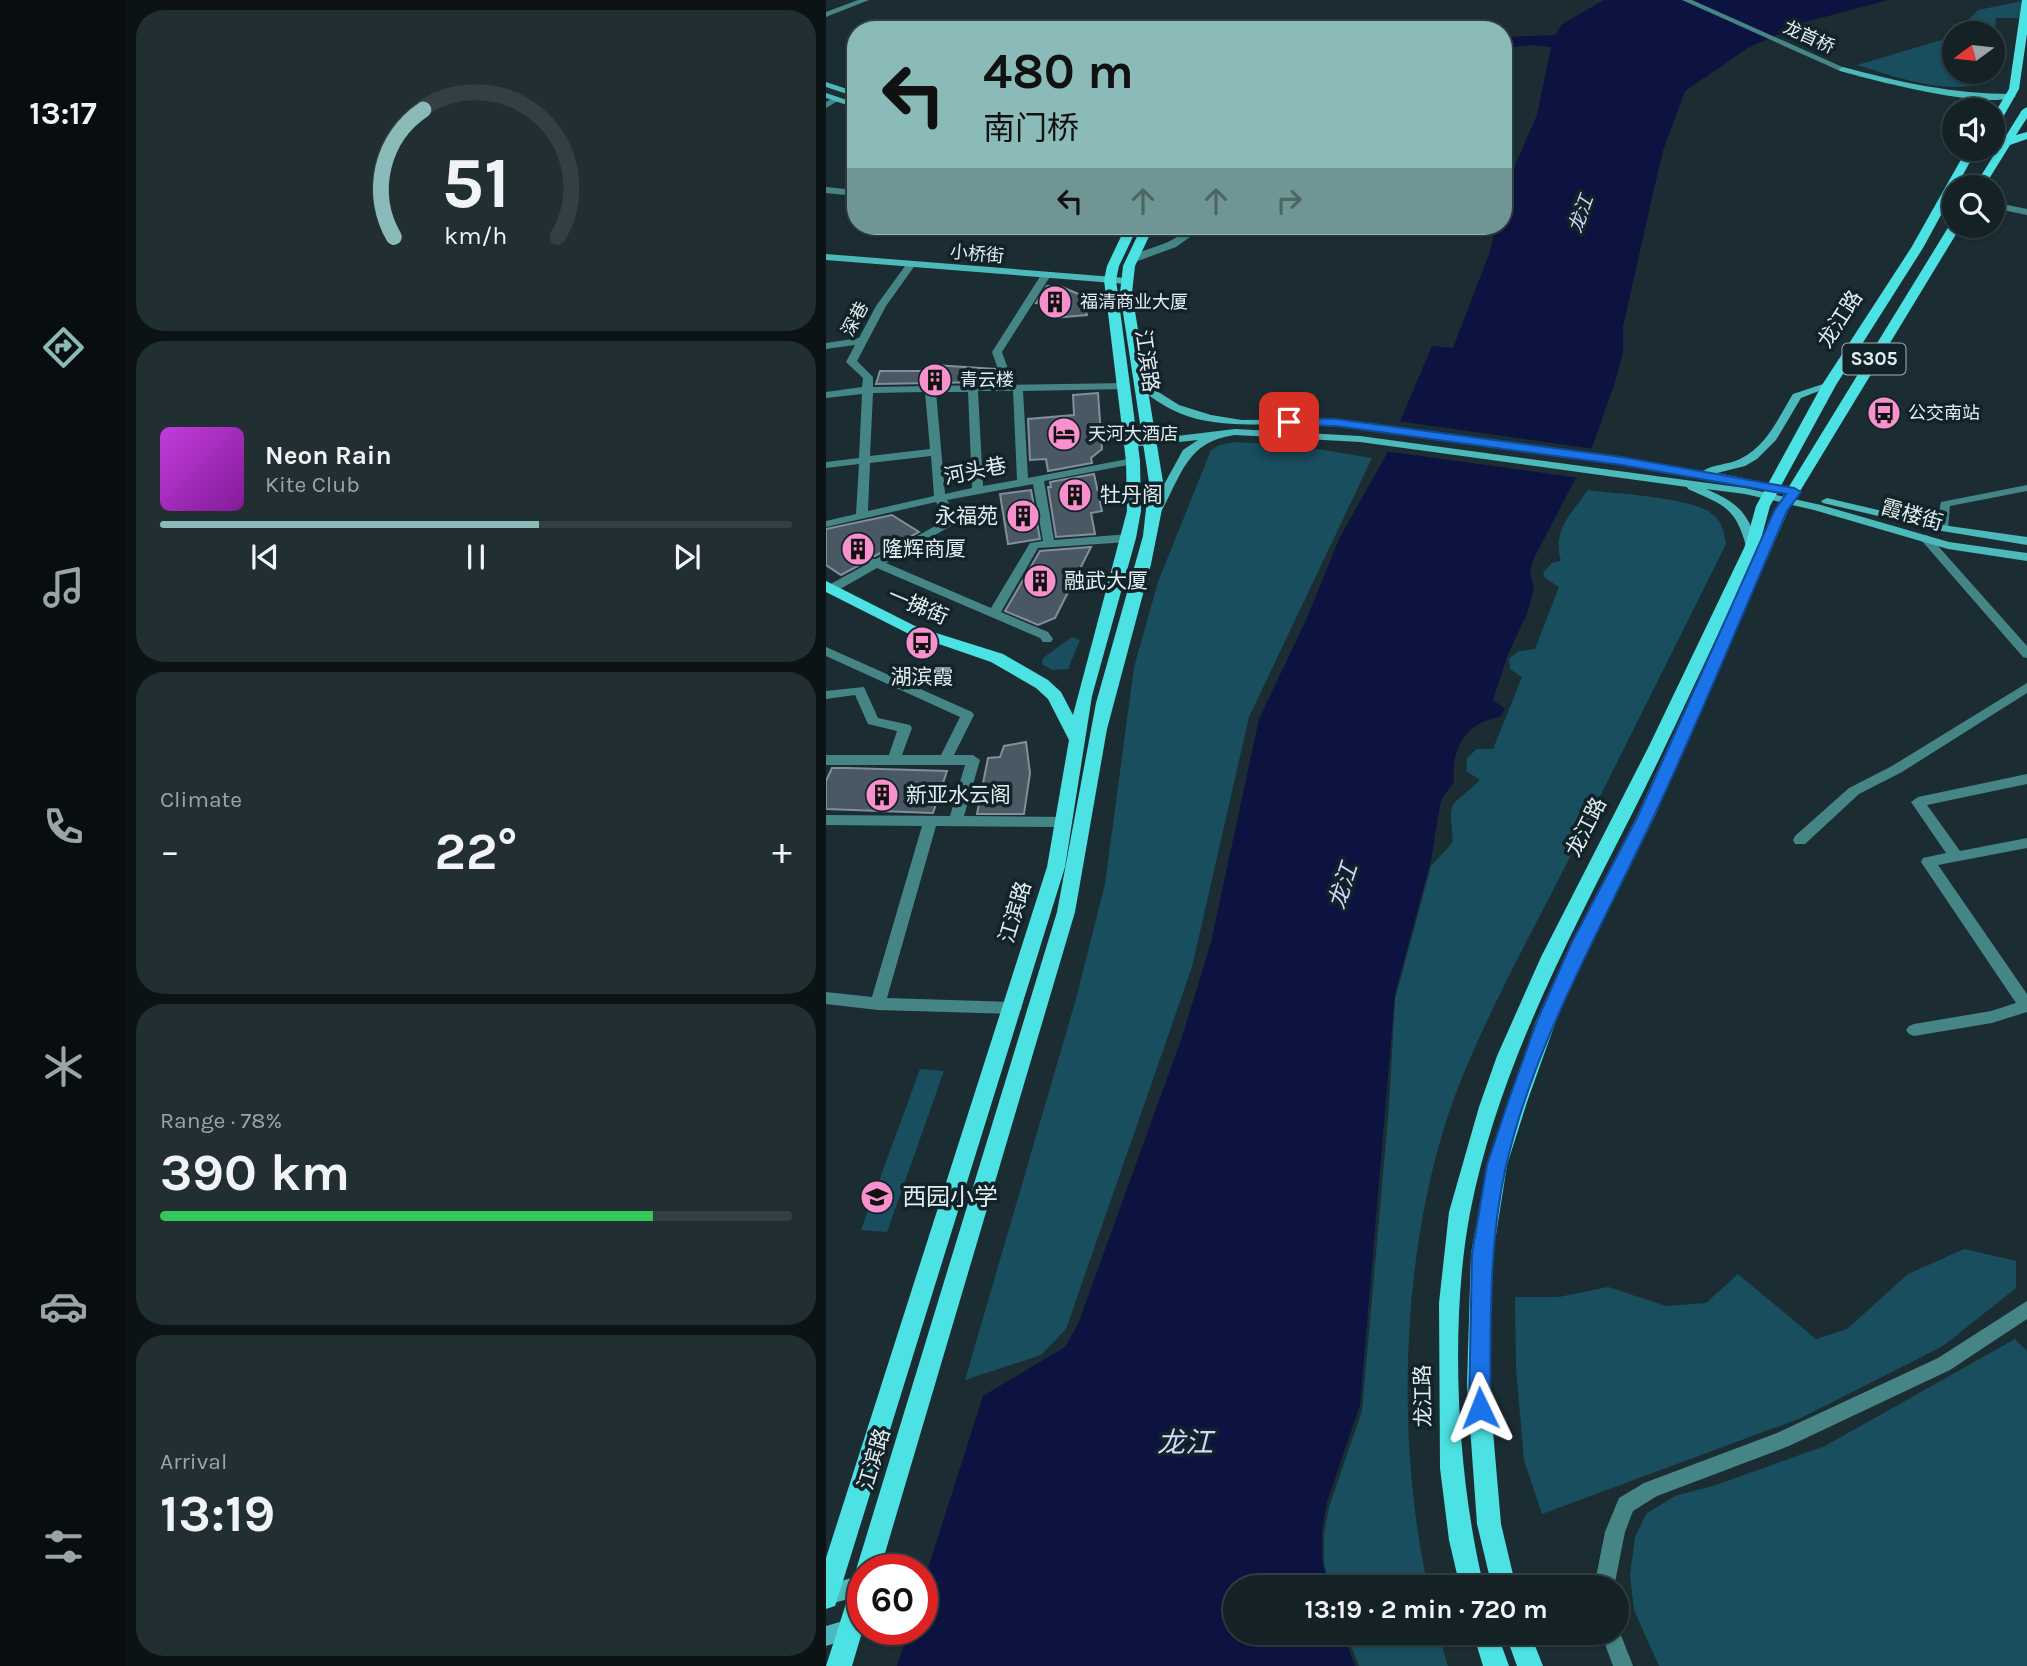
<!DOCTYPE html>
<html lang="en">
<head>
<meta charset="utf-8">
<style>
	body { margin:0; font-family:Karla,"Noto Sans SC",sans-serif; background:#212f32; color:#f1f3f6; height:100vh; display:flex; flex-direction:column; font-size:26px; white-space:nowrap }
	* { box-sizing:border-box; margin:0 }
	p { font-size:23px; color:#9da4a7 }
	.icon { flex:none; width:38px; height:38px; fill:none; stroke:currentColor; stroke-width:2; stroke-linecap:round; stroke-linejoin:round }
	.map { position:relative; flex:1; overflow:hidden }
	.drawer { display:flex; flex-direction:column; gap:10px; padding:10px; background:#0b1315; width:700px }
	.drawer>* { flex:none }
	.guide { position:absolute; left:21px; top:21px; width:665px; height:214px; border-radius:28px; box-shadow:0 2px 5px #0004,0 0 0 2px #333f43; background:#8bbbb9; color:#111; overflow:hidden }
	.needle { width:46px; rotate:255deg }
	.fabs { position:absolute; left:1116px; top:21px; display:grid; gap:14px }
	.fabs a { display:grid; place-items:center; width:63px; height:63px; border-radius:50%; background:#142226; box-shadow:0 2px 5px #0004,0 0 0 2px #333f43; font-size:35px }
	.speed { position:absolute; left:21px; top:1554px; display:flex; gap:14px; font-size:35px; font-weight:700; text-align:center }
	.speed>* { display:grid; place-content:center; width:91px; height:91px; border-radius:50%; background:#142226; box-shadow:0 2px 5px #0004,0 0 0 2px #333f43; line-height:1 }
	.speed .limit { border:10px solid #d22; background:#fff; color:#111 }
	.pin { position:absolute; display:grid; place-items:center; width:60px; height:60px; color:#fff; margin:-30px; border-radius:14px; box-shadow:0 4px 10px #0006 }
	.me { position:absolute; width:77px; margin:-38px; rotate:358deg; stroke-linejoin:round; filter:drop-shadow(0 0 5px #0008) }
	.turn { display:flex; align-items:center; gap:24px; height:147px; padding:0 21px; font-size:32px }
	.turn .icon { width:91px; height:91px; stroke-width:2.5 }
	.turn b { display:block; font-size:49px; line-height:60px }
	.lanes { display:flex; align-items:center; height:66px; padding:0 21px; background:#0003; justify-content:center; gap:35px; direction:ltr }
	.lanes .off { opacity:.35 }
	.big { font-size:52px; font-weight:700; line-height:1.1 }
	.drawer .tile { flex:1; display:flex; flex-direction:column; justify-content:center; gap:10px; min-width:0; padding:0 24px; border-radius:28px; background:#212f32 }
	.drawer .dial { align-items:center; gap:0 }
	.dial svg { height:182px; overflow:visible; fill:none; stroke:#333f43; stroke-width:7; stroke-linecap:round; text-anchor:middle }
	.dial text { fill:#f1f3f6; stroke:none }
	.song { display:flex; align-items:center; gap:21px }
	.cover { width:84px; height:84px; border-radius:10px; background:linear-gradient(135deg,hsl(290 70% 55%),hsl(290 70% 35%)) }
	.played { height:7px; border-radius:4px; background:linear-gradient(90deg,#8bbbb9 60%,#333f43 60%) }
	.keys { display:flex; justify-content:space-around; direction:ltr }
	.heat { display:flex; justify-content:space-between; align-items:center; font-size:38px; direction:ltr }
	.charge { height:10px; border-radius:5px; background:linear-gradient(90deg,#34c759 78%,#333f43 0) }
	.trip { position:absolute; left:397px; top:1575px; width:406px; height:70px; border-radius:35px; background:#142226; box-shadow:0 2px 5px #0004,0 0 0 2px #333f43; font-weight:700; line-height:70px; text-align:center }
	main { display:flex; flex:1; min-height:0 }
	.menu { display:flex; flex-direction:column; width:126px; justify-content:space-around; align-items:center; background:#080e0f; color:#9da4a7 }
	.menu .icon { width:49px; height:49px }
	.menu .current { color:#8bbbb9 }
	.menu b { font-size:32px; color:#f1f3f6 }
	.map>svg:first-child { display:block }
	.green { fill:#184e5e }
	.water { fill:#0c1340 }
	.pier { fill:#1b2d33 }
	.building { fill:#4a5864; stroke:#818f9d; stroke-width:2 }
	.lines { fill:none; stroke-linecap:round; stroke-linejoin:round }
	.street { fill:#468585; fill-rule:evenodd }
	.secondary { fill:#4cb9ba; fill-rule:evenodd }
	.primary { fill:#4ce1e2; fill-rule:evenodd }
	.route { fill:#1a73e8; stroke:#114b97; stroke-width:2 }
	.labels { text-anchor:middle; dominant-baseline:central; stroke-width:7; stroke-linejoin:round; paint-order:stroke }
	.far-street-label { font-size:18px; fill:#e2edf1; stroke:#112329 }
	.far-poi-label { font-size:18px; fill:#e2edf1; stroke:#112329; text-anchor:start }
	.far-water-label { font-size:19px; font-style:italic; fill:#ced9fa; stroke:#112329 }
	.shield { fill:#112329; stroke:#a3b0b5; stroke-width:2 }
	.shield-label { font-size:19px; font-weight:bold; fill:#e2edf1 }
	.street-label { font-size:21px; fill:#e2edf1; stroke:#112329 }
	.poi-label { font-size:21px; fill:#e2edf1; stroke:#112329; text-anchor:start }
	.water-label { font-size:23px; font-style:italic; fill:#ced9fa; stroke:#112329 }
	.near-poi-label { font-size:24px; fill:#e2edf1; stroke:#112329; text-anchor:start }
	.near-water-label { font-size:28px; font-style:italic; fill:#ced9fa; stroke:#112329 }
</style>
</head>
<body>
<main>
<nav class="menu">
<b>13:17</b>
<svg class="icon current" aria-label="directions" viewBox="0 0 24 24"><path d="M12 3l9 9-9 9-9-9zM9 14v-3h6M13 9l2 2-2 2"/></svg>
<svg class="icon" aria-label="music" viewBox="0 0 24 24"><path d="M9 18V5l10-2v13"/><circle cx="6" cy="18" r="3"/><circle cx="16" cy="16" r="3"/></svg>
<svg class="icon" aria-label="phone" viewBox="0 0 24 24"><path d="M5 4h4l2 5-3 2q2 4 5 5l2-3 5 2v4C11 20 4 13 5 4z"/></svg>
<svg class="icon" aria-label="climate" viewBox="0 0 24 24"><path d="M12 3v18M4 7l16 10M4 17L20 7"/></svg>
<svg class="icon" aria-label="car" viewBox="0 0 24 24"><path d="M5 17H2v-5l4-1 3-4h7l3 4 3 1v5h-3M9 17h6M6 11h13"/><circle cx="7" cy="17" r="2"/><circle cx="17" cy="17" r="2"/></svg>
<svg class="icon" aria-label="filters" viewBox="0 0 24 24"><path d="M4 7h16M4 17h16"/><circle cx="9" cy="7" r="2"/><circle cx="15" cy="17" r="2"/></svg>
</nav>
<section class="drawer">
<div class="tile dial"><svg viewBox="0 0 100 80">
<path d="M14 69A42 42 0 1 1 86 69"/>
<path d="M14 69A42 42 0 0 1 27 13" stroke="#8bbbb9"/>
<text x="50" y="56" font-size="32" font-weight="700">51</text>
<text x="50" y="72" font-size="11">km/h</text>
</svg></div>
<div class="tile">
<div class="song"><i class="cover"></i><div><b>Neon Rain</b><p>Kite Club</p></div></div>
<div class="played"></div>
<div class="keys"><svg class="icon" aria-label="previous" viewBox="0 0 24 24"><path d="M18 5L8 12l10 7zM5 5v14"/></svg><svg class="icon" aria-label="pause" viewBox="0 0 24 24"><path d="M8 5v14M16 5v14"/></svg><svg class="icon" aria-label="next" viewBox="0 0 24 24"><path d="M6 5l10 7-10 7zM19 5v14"/></svg></div>
</div>
<div class="tile"><p>Climate</p>
<div class="heat"><a>−</a><b class="big">22°</b><a>+</a></div>
</div>
<div class="tile"><p>Range · 78%</p><b class="big">390 km</b><div class="charge"></div></div>
<div class="tile"><p>Arrival</p><b class="big">13:19</b></div>
</section>
<div class="map">
<svg width="1201" height="1666" viewBox="0 0 1201 1666">
	<rect width="100%" height="100%" fill="#1b2d33"/>
	<g class="green">
		<polygon points="1201,0 1201,18 1170,18 1167,50 1167,33 1138,33 1144,31 1143,19 1152,10"/>
		<path d="M1129,36V72H1166L1162,82C1122,96 1069,77 1031,65Z"/>
		<polygon points="410,442 467,445 546,458 423,717 366,967 240,1329 215,1355 139,1380 250,999 279,884 308,667 332,582 385,450 393,445"/>
		<path d="M762,490C792,494 857,497 882,511C895,519 898,530 900,544C848,649 795,754 743,859C706,932 666,1004 635,1080C575,1229 568,1432 602,1587H505L498,1565V1534L503,1507L536,1411L563,1107L569,999L605,866L627,842C623,796 622,811 654,780L640,771L641,758L651,749H667L696,677L684,669L683,659L693,651L709,649L733,587L719,578L717,573L726,563L735,561C726,529 745,515 762,490Z"/>
		<polygon points="246,637 254,640 242,669 226,670 216,664 217,658"/>
		<polygon points="94,1069 118,1071 61,1232 35,1230"/>
		<polygon points="1138,1249 1190,1261 1190,1288 1117,1346 975,1418 716,1514 698,1460 690,1368 689,1297 733,1297 782,1287 840,1306 880,1303 912,1274 990,1339 1021,1329 1082,1274"/>
		<polygon points="1189,1339 1201,1351 1201,1666 833,1666 808,1610 804,1575 809,1537 820,1514 849,1496 890,1485 999,1446"/>
		<polygon points="520,1633 612,1633 622,1666 533,1666"/>
	</g>
	<path class="water" d="M778,0H1062L976,23L922,48L859,91L837,151L824,206L797,327V353L788,385L767,445L707,560L704,573L708,588L701,614L682,654L667,700L679,709L674,717C640,722 625,748 628,782L615,800L605,860L569,994L534,1405L501,1502L496,1529V1560L503,1587H410V1633H517L529,1666H71L83,1629H96V1587L157,1396L239,1347L252,1324L356,1037L385,942L433,719L480,620L514,537L559,457L606,346L627,348L663,254L670,226H677L680,186L711,115L725,47L704,45L677,49V37L729,35L736,24Z"/>
	<polygon class="pier" points="571,421 769,449 754,478 558,451"/>
	<g class="building">
		<polygon points="221,286 236,287 255,295 261,315 227,318 227,304 210,303"/>
		<polygon points="108,365 169,369 163,382 50,384 54,371 107,371"/>
		<polygon points="272,393 276,449 265,458 266,463 222,471 220,459 204,460 202,419 248,415 247,395"/>
		<polygon points="268,474 276,511 265,513 269,534 230,537 222,487 225,487 224,482"/>
		<polygon points="205,490 214,539 182,544 174,494"/>
		<polygon points="66,515 93,532 49,556 42,557 41,561 15,575 0,565 0,529"/>
		<polygon points="265,547 229,618 212,625 179,611 214,551"/>
		<polygon points="200,742 204,773 198,814 151,814 162,758 174,757 178,746"/>
		<polygon points="6,768 21,768 121,771 107,813 0,809 0,781"/>
	</g>
	<g class="lines">
		<g class="street">
			<polygon points="32,0 43,0 0,17 0,12"/>
			<polygon points="856,0 866,0 1021,69 1014,71"/>
			<polygon points="8,97 15,99 0,108 0,102"/>
			<polygon points="0,187 30,190 30,196 0,193"/>
			<polygon points="1167,202 1201,209 1201,215 1167,208"/>
			<polygon points="273,226 291,226 308,231 303,234"/>
			<path d="M362,226H372L364,237L350,247L309,262L301,260C322,244 344,249 362,226Z"/>
			<path d="M82,262L90,264L60,306L31,361L47,377V387L165,385L172,369L166,352L215,275L220,272L225,275L176,352L182,369L176,385L299,383L304,386L299,389L197,391L202,478L307,458L313,461L307,464L218,481L228,540L303,534L309,538L303,542L212,548L175,612L222,632L227,639L225,642H217L214,638L51,568L9,592L0,591L1,586L43,563L44,559H50L120,520L110,502L0,527V521L30,514L33,464L0,468V462L33,458L36,394L0,398V392L36,387L37,378L20,362L29,345L0,349V343L33,338L50,306ZM152,391H187L191,480L157,486ZM99,392L104,449L44,456L47,393ZM110,392H142L146,488L119,494ZM105,456L108,496L42,511L44,463ZM207,484L217,541L204,543L165,608L60,563L130,523L132,521L121,500Z"/>
			<polygon points="1201,485 1201,491 1124,506 1122,528 1116,531 1110,528 1115,502"/>
			<polygon points="1100,535 1104,537 1201,646 1201,658 1197,657 1096,541 1094,539"/>
			<polygon points="0,647 146,712 148,715 128,755 147,755 154,760 138,816 238,817 245,822 238,827 110,826 61,998 188,1002 193,1004 196,1008 193,1012 188,1014 52,1010 0,1004 0,992 46,997 96,826 0,825 0,815 124,816 139,765 0,765 0,755 63,755 71,731 42,724 29,695 0,699 0,691 38,687 52,718 84,725 86,728 76,755 115,755 134,717 0,656"/>
			<polygon points="1201,683 1201,693 1076,772 1033,794 979,844 969,844 967,840 969,836 1023,788 1066,766"/>
			<polygon points="1201,774 1201,784 1101,805 1134,851 1201,838 1201,848 1112,865 1201,994 1201,1012 1166,1023 1088,1036 1083,1034 1080,1030 1083,1026 1088,1024 1165,1011 1190,1003 1095,862 1097,858 1120,853 1085,802 1092,797"/>
			<polygon points="1201,1301 1201,1319 1124,1370 963,1446 831,1496 807,1511 799,1532 788,1587 768,1587 779,1532 793,1498 818,1483 951,1433 1112,1358"/>
			<polygon points="791,1625 807,1666 787,1666 775,1633 791,1633"/>
		</g>
		<g class="secondary">
			<path d="M1017,67C1073,82 1127,94 1186,94L1190,96C1164,111 1046,80 1014,71L1013,69Z"/>
			<polygon points="0,82 30,92 30,97 0,87"/>
			<polygon points="0,93 30,103 30,108 0,98"/>
			<polygon points="0,254 300,278 305,281 300,284 0,260"/>
			<path d="M315,381L353,405L385,415L416,420L510,419L877,471C887,464 902,465 914,459C941,446 952,418 967,394L1003,382L1008,385L975,398L950,440L931,459L919,466L891,473L917,478L919,480L913,483C780,462 647,442 514,426C466,420 419,430 371,419C348,413 329,401 311,386L310,384Z"/>
			<path d="M409,429L534,436L919,488L995,505L1123,542L1201,553V561L1122,549L988,510L919,494L880,489C912,503 922,512 932,546L926,550L920,546C909,506 897,505 862,489L861,487L534,442L409,435C362,441 356,473 336,510L334,512H326L324,510L357,450L372,440L305,447L301,446V442Z"/>
			<polygon points="1001,498 1116,525 1201,537 1201,545 1116,531 997,503 995,501"/>
			<polygon points="37,1575 37,1595 0,1605 0,1585"/>
			<polygon points="24,1619 31,1622 34,1629 31,1636 0,1646 0,1626"/>
		</g>
		<g class="primary">
			<polygon points="1196,0 1201,0 1201,34 1193,89 1172,126 1167,129 1167,116 1183,89"/>
			<polygon points="1201,107 1201,118 1190,135 1201,132 1201,139 1184,145 1158,187 1148,187 1196,110"/>
			<path d="M1141,149H1151L1097,248L1010,385L944,506L935,539L948,511L1123,226L1129,223V226H1135L962,511L829,816L763,944L730,1021L701,1102L681,1165L667,1254L663,1385L675,1524L690,1587H666L651,1524L641,1385L645,1254L661,1165L710,1021L745,944L811,816L910,596C876,668 843,741 807,812C742,940 672,1070 644,1213C623,1324 631,1478 658,1587H634L623,1540L614,1468L613,1303L623,1212L653,1107L671,1056L715,957L823,746L919,546L930,506L996,385L1085,248Z"/>
			<polygon points="300,226 312,226 293,266 290,280 314,461 315,511 310,538 266,696 239,867 12,1597 9,1606 0,1609 0,1558 221,867 243,740 222,699 210,688 165,662 81,633 0,592 0,581 91,627 177,654 222,680 235,692 247,715 301,511 300,461 278,280 281,266"/>
			<polygon points="316,226 328,226 309,266 306,293 337,482 336,509 325,564 281,729 249,912 54,1570 37,1570 37,1629 26,1666 0,1666 25,1588 28,1579 33,1577 30,1570 231,912 270,703 317,536 323,482 294,293 297,266"/>
			<polygon points="647,1633 671,1633 683,1666 657,1666"/>
			<polygon points="679,1633 704,1633 717,1666 691,1666"/>
		</g>
	</g>
	<path class="route" d="M463,418L510,419L796,457L968,488L975,492L961,511C917,613 875,716 828,816C774,931 709,1041 680,1166C662,1246 665,1327 664,1408L661,1415L654,1418L646,1415L643,1408L646,1254L661,1165L682,1102L711,1021L745,944L812,816L948,511L960,494L796,465L510,426L459,425V419Z"/>
	<defs>
		<symbol id="building-disc" viewBox="-11 -11 22 22"><circle r="9.5" fill="#f790cd" stroke="#112329"/><path d="M-4-6H4V6H1V3H-1V6H-4ZM-2.5-4.3h1.7v1.8h-1.7ZM.8-4.3h1.7v1.8H.8ZM-2.5-1h1.7V.8h-1.7ZM.8-1h1.7V.8H.8Z" fill="#111"/></symbol>
		<symbol id="bus-disc" viewBox="-11 -11 22 22"><circle r="9.5" fill="#f790cd" stroke="#112329"/><path d="M-5-6H5V4H4V6H2V4H-2V6H-4V4H-5ZM-3.5-4V0h7V-4ZM-3.5 1.2v1.5H-2V1.2ZM2 1.2v1.5H3.5V1.2Z" fill="#111"/></symbol>
		<symbol id="hotel-disc" viewBox="-11 -11 22 22"><circle r="9.5" fill="#f790cd" stroke="#112329"/><path d="M-6-4.5h1.5V1H6V5H4.5V3h-9V5H-6ZM-4 0a1.8 1.8 0 1 1 3.6 0ZM.5 0V-2.5h3Q6-2.5 6 0Z" fill="#111"/></symbol>
		<symbol id="school-disc" viewBox="-11 -11 22 22"><circle r="9.5" fill="#f790cd" stroke="#112329"/><path d="M0-5L7-2L0 1L-7-2ZM-4 1L0 2.5L4 1V4Q0 6-4 4Z" fill="#111"/></symbol>
	</defs>
	<g fill-rule="evenodd">
		<use href="#building-disc" x="210" y="283" width="38" height="38"/>
		<use href="#building-disc" x="90" y="361" width="38" height="38"/>
		<use href="#bus-disc" x="1039" y="394" width="38" height="38"/>
		<use href="#hotel-disc" x="219" y="415" width="38" height="38"/>
		<use href="#building-disc" x="230" y="476" width="38" height="38"/>
		<use href="#building-disc" x="178" y="497" width="38" height="38"/>
		<use href="#building-disc" x="13" y="530" width="38" height="38"/>
		<use href="#building-disc" x="195" y="562" width="38" height="38"/>
		<use href="#bus-disc" x="77" y="624" width="38" height="38"/>
		<use href="#building-disc" x="37" y="776" width="38" height="38"/>
		<use href="#school-disc" x="32" y="1178" width="38" height="38"/>
	</g>
	<g class="labels">
		<g class="far-street-label">
			<text transform="translate(983 37) rotate(24)">龙首桥</text>
			<text transform="translate(151 254) rotate(5)">小桥街</text>
			<text transform="translate(29 319) rotate(-62)">深巷</text>
		</g>
		<g class="far-poi-label">
			<text x="254" y="302">福清商业大厦</text>
			<text x="134" y="380">青云楼</text>
			<text x="1082" y="413">公交南站</text>
			<text x="262" y="434">天河大酒店</text>
		</g>
		<g class="far-water-label">
			<text transform="translate(755 214) rotate(-70)">龙江</text>
		</g>
		<rect class="shield" x="1016.5" y="343.5" width="63" height="31" rx="5"/>
		<g class="shield-label">
			<text x="1048" y="359">S305</text>
		</g>
		<g class="street-label">
			<text transform="translate(1014 319) rotate(-57)">龙江路</text>
			<text transform="translate(321 361) rotate(82)">江滨路</text>
			<text transform="translate(149 471) rotate(-11)">河头巷</text>
			<text transform="translate(1086 515) rotate(16)">霞楼街</text>
			<text transform="translate(92 606) rotate(23)">一拂街</text>
			<text transform="translate(760 827) rotate(-63)">龙江路</text>
			<text transform="translate(189 912) rotate(-73)">江滨路</text>
			<text transform="translate(597 1396) rotate(-91)">龙江路</text>
			<text transform="translate(48 1459) rotate(-73)">江滨路</text>
		</g>
		<g class="poi-label">
			<text x="274" y="495">牡丹阁</text>
			<text x="172" y="516" text-anchor="end">永福苑</text>
			<text x="56" y="549">隆辉商厦</text>
			<text x="238" y="581">融武大厦</text>
			<text x="96" y="677" text-anchor="middle">湖滨霞</text>
			<text x="80" y="795">新亚水云阁</text>
		</g>
		<g class="water-label">
			<text transform="translate(517 886) rotate(-72)">龙江</text>
		</g>
		<g class="near-poi-label">
			<text x="76" y="1197">西园小学</text>
		</g>
		<g class="near-water-label">
			<text x="359" y="1442">龙江</text>
		</g>
	</g>
</svg>
<div class="fabs">
<a><svg class="needle" viewBox="-14 -14 28 28"><path d="M0-13l5 13h-10z" fill="#e53935"/><path d="M0 13l5-13h-10z" fill="#9da4a7"/></svg></a>
<a><svg class="icon" aria-label="sound" viewBox="0 0 24 24"><path d="M4 9h4l5-4v14l-5-4H4zM17 9q2 3 0 6"/></svg></a>
<a><svg class="icon" aria-label="search" viewBox="0 0 24 24"><circle cx="10" cy="10" r="6"/><path d="M15 15l6 6"/></svg></a>
</div>
<div class="speed"><div class="limit">60</div></div>
<div class="pin" style="left:463px;top:422px;background:#d93025"><svg class="icon" aria-label="arrive" viewBox="0 0 24 24"><path d="M6 21V4h12l-3 4 3 4H6"/></svg></div>
<svg class="me" style="left:654px;top:1408px" viewBox="-20 -20 40 40"><path d="M0-17L14 15 0 8-14 15z" fill="#1a73e8" stroke="#fff" stroke-width="4"/></svg>
<div class="trip">13:19 · 2 min · 720 m</div>
<div class="guide">
<div class="turn"><svg class="icon" aria-label="left" viewBox="0 0 24 24"><path d="M17 20v-9H6M10 6l-5 5 5 5"/></svg><div><b>480 m</b>南门桥</div></div>
<div class="lanes"><svg class="icon" aria-label="left" viewBox="0 0 24 24"><path d="M17 20v-9H6M10 6l-5 5 5 5"/></svg><svg class="icon off" aria-label="ahead" viewBox="0 0 24 24"><path d="M12 20V5M6 11l6-6 6 6"/></svg><svg class="icon off" aria-label="ahead" viewBox="0 0 24 24"><path d="M12 20V5M6 11l6-6 6 6"/></svg><svg class="icon off" aria-label="right" viewBox="0 0 24 24"><path d="M7 20v-9h11M14 6l5 5-5 5"/></svg></div>
</div>
</div>
</main>
</body>
</html>
